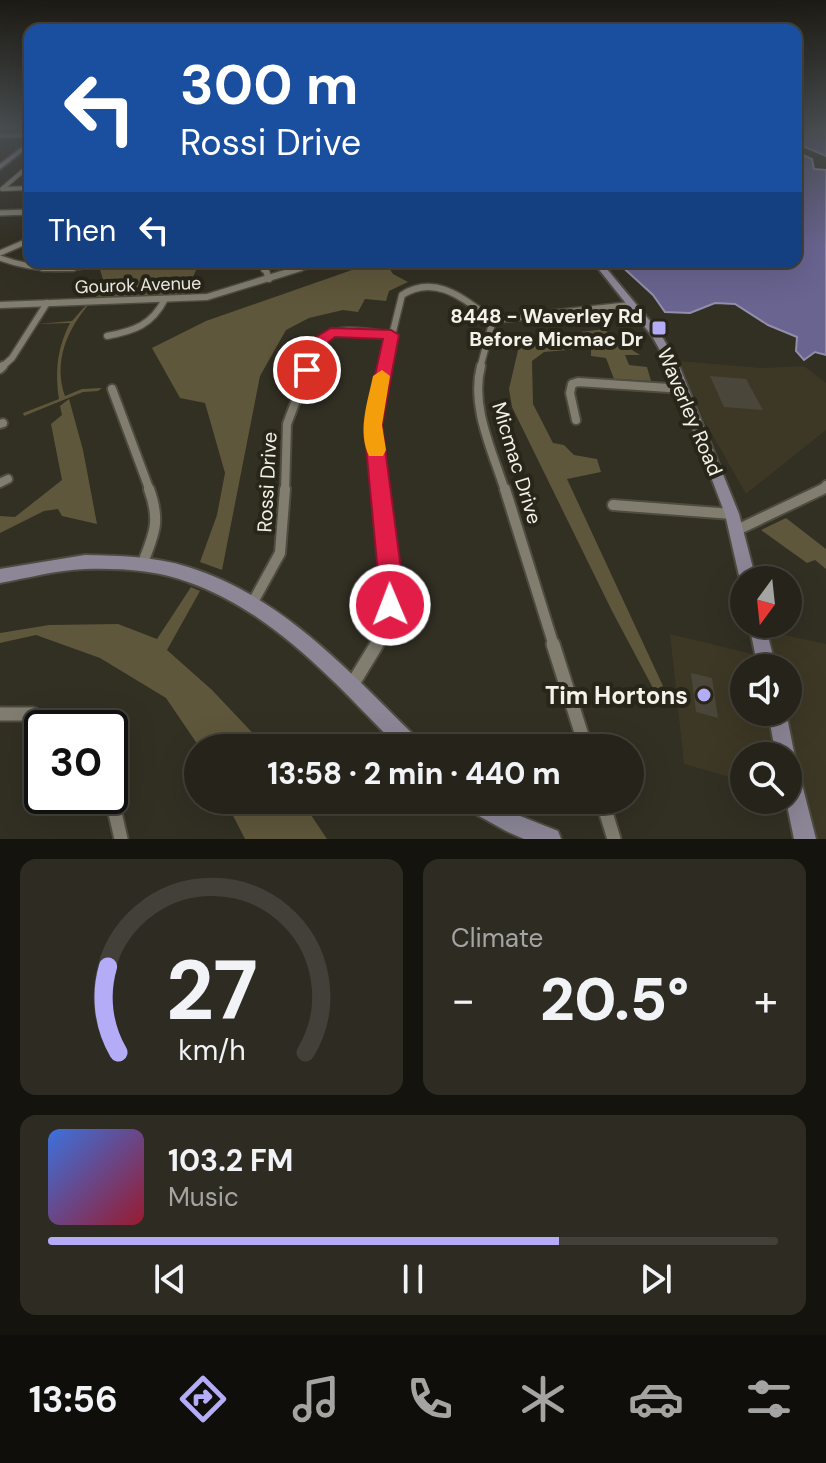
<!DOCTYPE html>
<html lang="en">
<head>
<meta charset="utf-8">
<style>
	body { margin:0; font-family:"DM Sans",sans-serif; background:#2e2b23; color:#f1f3f6; height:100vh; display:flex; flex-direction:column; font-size:30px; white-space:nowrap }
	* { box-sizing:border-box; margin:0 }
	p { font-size:26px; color:#a4a4a2 }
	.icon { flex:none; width:44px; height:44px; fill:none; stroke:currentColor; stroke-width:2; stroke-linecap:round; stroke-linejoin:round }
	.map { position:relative; height:839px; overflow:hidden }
	.sheet { display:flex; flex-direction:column; gap:20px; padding:20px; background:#15130e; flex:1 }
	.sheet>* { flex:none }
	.top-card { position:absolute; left:24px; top:24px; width:778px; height:244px; border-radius:16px; box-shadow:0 8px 32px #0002,0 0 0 2px #424039; background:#1a4fa0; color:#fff; overflow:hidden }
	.needle { width:52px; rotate:195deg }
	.controls { position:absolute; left:730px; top:566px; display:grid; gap:16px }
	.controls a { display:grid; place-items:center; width:72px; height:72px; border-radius:50%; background:#26231a; box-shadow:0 8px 32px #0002,0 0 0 2px #424039; font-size:40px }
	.speed { position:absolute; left:24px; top:710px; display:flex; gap:16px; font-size:40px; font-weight:700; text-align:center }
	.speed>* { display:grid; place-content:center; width:104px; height:104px; border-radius:50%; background:#26231a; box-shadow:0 8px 32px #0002,0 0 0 2px #424039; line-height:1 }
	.speed .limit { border:4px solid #111; border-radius:12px; background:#fff; color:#111 }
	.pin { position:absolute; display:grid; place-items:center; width:68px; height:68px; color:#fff; margin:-34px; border:4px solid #fff; border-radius:50%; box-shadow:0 2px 8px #0007 }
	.me { position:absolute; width:88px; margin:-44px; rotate:359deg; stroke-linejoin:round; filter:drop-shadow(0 0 6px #0008) }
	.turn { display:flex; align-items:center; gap:28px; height:168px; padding:0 24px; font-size:36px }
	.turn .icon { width:104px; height:104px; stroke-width:2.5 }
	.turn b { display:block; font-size:56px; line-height:68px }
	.then { display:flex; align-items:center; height:76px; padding:0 24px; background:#0003; gap:16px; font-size:30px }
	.big { font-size:60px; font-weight:800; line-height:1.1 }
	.sheet .widget { flex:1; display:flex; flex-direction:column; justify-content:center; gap:12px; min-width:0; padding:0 28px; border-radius:16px; background:#2e2b23 }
	.sheet .dial { align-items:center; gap:0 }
	.dial svg { height:208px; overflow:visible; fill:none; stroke:#424039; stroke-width:7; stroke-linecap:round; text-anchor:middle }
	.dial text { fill:#f1f3f6; stroke:none }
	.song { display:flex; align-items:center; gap:24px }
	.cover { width:96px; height:96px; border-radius:12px; background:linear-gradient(135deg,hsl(220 70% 55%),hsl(350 70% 35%)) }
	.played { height:8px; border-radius:4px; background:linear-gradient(90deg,#b5acf8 70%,#424039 70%) }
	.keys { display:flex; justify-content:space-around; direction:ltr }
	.heat { display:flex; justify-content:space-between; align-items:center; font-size:44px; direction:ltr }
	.sheet .tiles { flex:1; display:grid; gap:20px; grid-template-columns:1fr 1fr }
	.widget:last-child { grid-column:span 2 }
	.trip { position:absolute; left:184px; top:734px; width:460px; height:80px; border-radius:40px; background:#26231a; box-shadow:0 8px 32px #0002,0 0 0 2px #424039; font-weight:800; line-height:80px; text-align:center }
	.tab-bar { display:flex; height:128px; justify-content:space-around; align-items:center; background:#0f0e0a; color:#a4a4a2 }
	.tab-bar .icon { width:56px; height:56px }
	.tab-bar .active { color:#b5acf8 }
	.tab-bar b { font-size:36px; color:#f1f3f6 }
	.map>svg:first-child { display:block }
	.built { fill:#3d3825; fill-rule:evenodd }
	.green { fill:#5f573b }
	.water { fill:#696490; stroke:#928eab; stroke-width:2 }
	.building { fill:#4a473a }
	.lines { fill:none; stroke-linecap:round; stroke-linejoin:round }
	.street-far5-casing { stroke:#4e4b41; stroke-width:6 }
	.street-far4-casing { stroke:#4e4b41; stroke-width:8 }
	.street-far3-casing { stroke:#4e4b41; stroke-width:9 }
	.street-far2-casing { stroke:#4e4b41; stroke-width:12 }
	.street-far1-casing { stroke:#4e4b41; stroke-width:14 }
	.street-casing { stroke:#4e4b41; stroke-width:17 }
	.secondary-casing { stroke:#4e4b41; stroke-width:4 }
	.street-far5 { stroke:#817e70; stroke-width:4 }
	.street-far4 { stroke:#817e70; stroke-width:5 }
	.street-far3 { stroke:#817e70; stroke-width:6 }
	.street-far2 { stroke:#817e70; stroke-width:8 }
	.street-far1 { stroke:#817e70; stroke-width:10 }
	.street { stroke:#817e70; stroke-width:13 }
	.secondary { fill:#8c8697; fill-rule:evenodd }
	.route { fill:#e11d48; stroke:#92132f; stroke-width:2 }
	.slow { fill:#f59e0b }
	.poi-dot { fill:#b5acf8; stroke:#282519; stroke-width:3 }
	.labels { text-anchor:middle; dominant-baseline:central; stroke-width:8; stroke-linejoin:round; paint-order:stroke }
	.far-street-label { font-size:18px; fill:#f3f1e9; stroke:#282519 }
	.poi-label { font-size:20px; font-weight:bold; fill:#f3f1e9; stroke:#282519; text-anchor:end }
	.street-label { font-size:20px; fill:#f3f1e9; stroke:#282519 }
	.near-poi-label { font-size:24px; font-weight:bold; fill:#f3f1e9; stroke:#282519; text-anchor:end }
</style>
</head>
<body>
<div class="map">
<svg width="826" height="839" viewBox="0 0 826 839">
	<rect width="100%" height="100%" fill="#322f23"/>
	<g class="built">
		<polygon points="679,361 761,368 804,366 826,383 826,430 746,494 704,420"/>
		<path d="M766,631L826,644V839H815L806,799L788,794V756H744V781L684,764L670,634L772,659ZM744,668H788V712H744Z"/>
	</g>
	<g class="green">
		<polygon points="111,262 177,262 174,269 192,265 197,268 185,295 95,298 104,283 99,266"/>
		<polygon points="360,262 390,262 387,265 393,274 408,282 389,291 386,301 365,299 358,312 343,310 309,318 286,330 260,376 222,570 200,562 217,515 225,473 205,403 180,398 152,348 206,321 352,270"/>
		<path d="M87,304H89C67,330 53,362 65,396L82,389L102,388L98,391L83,392L24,416L23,413L59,399C55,371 57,349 70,323L37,324L72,321Z"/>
		<polygon points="605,329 611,337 640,355 625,355 629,365 647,367 651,381 614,379 606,358 591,356 591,348 544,352 532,361 533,404 553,443 564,445 574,455 597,459 601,472 567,479 663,686 654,690 612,611 512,407 509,389 519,346 538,337"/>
		<polygon points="69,399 83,450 97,524 62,516 58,509 44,511 0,533 0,516 15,517 62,480 51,424 62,415 60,406"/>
		<polygon points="786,518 826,549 826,569 815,560 807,563 761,530"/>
		<polygon points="191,587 200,591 167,650 212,690 267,748 200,748 166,698 100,658 36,635 0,643 0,633 49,625 118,624 157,639"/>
		<polygon points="225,800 301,800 327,839 245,839"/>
	</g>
	<polygon class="water" points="796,129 826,130 826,156 803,146 797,148 800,154 812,159 814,169 826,170 826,355 815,352 804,360 796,351 797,337 768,325 735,304 715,303 690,313 665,312 653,295 617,262 796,262"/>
	<g class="building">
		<polygon points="710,376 746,379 763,410 724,407"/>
		<polygon points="691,673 712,678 718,718 696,712"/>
	</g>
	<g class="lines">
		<defs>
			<g id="street-far5">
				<polyline points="0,136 30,135"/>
				<polyline points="2,189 30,165"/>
				<polyline points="3,189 30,188"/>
			</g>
			<g id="street-far4">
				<polyline points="0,213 30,212"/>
				<polyline points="0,253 30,240"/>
				<path d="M0,258C33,270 67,272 101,262"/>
				<polyline points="264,270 266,262"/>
				<polyline points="294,270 320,262"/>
			</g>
			<g id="street-far3">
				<polyline points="43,268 73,268"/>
				<polyline points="265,268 269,279"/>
				<polyline points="0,305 207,297 301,268"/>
				<path d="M107,336C134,331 152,325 165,299"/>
				<polyline points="1,368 12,358 47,303"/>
				<path d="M308,368C311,360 313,350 318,344C332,322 370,333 391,335"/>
				<path d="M384,368L402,295C436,273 465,300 493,320"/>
				<polyline points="480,368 493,320 630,305"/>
			</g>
			<g id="street-far2">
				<path d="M481,366C470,407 493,452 505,491"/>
				<polyline points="0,369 3,366"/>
				<polyline points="112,389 150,491"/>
				<polyline points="576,420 570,393 572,384 578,382 684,389"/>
				<polyline points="0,424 3,423"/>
				<polyline points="0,483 8,479"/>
				<polyline points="285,491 287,424 309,366"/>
				<polyline points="380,491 373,425 385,366"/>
				<polyline points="821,491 826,485"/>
			</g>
			<g id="street-far1">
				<polyline points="505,489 554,646"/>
				<polyline points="613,505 732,514"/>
				<polyline points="737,530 823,489"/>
				<path d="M142,565C154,534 161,522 149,489"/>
				<polyline points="253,602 280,553 285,489"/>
				<path d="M376,646C399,595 386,542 380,489"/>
			</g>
			<g id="street">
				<polyline points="553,644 586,748"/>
				<polyline points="352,685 377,644"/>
				<polyline points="0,714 32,714 65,728"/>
				<polyline points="110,791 121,839"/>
				<polyline points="602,800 614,839"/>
			</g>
			<g id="secondary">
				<polygon points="30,141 30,146 0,169 0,164"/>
				<polygon points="593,262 601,262 660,333 680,368 739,514 756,580 744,580 744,586 740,580 725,514 670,368 652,336"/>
				<path d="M85,555C120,556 154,556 188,567C283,596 351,674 420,741L423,748H399C337,685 274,612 188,582C156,570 119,568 85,569C56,570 28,578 0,583V569Z"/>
				<polygon points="749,624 765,624 776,668 758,668"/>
				<polygon points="768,712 786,712 795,757 816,839 794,839 786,800 788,800 788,756 776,756"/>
				<polygon points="460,800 490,800 520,816 558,831 561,839 524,839 506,831 463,807"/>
			</g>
		</defs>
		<use href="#street-far5" class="street-far5-casing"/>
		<use href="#street-far4" class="street-far4-casing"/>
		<use href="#street-far3" class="street-far3-casing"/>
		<use href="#street-far2" class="street-far2-casing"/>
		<use href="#street-far1" class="street-far1-casing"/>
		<use href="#street" class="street-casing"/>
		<use href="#secondary" class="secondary-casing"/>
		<use href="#street-far5" class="street-far5"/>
		<use href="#street-far4" class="street-far4"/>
		<use href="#street-far3" class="street-far3"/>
		<use href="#street-far2" class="street-far2"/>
		<use href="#street-far1" class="street-far1"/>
		<use href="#street" class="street"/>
		<use href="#secondary" class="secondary"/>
	</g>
	<linearGradient id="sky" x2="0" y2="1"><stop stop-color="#1c1a13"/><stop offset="0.52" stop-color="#494d50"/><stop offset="1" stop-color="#494d50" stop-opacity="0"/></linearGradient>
	<rect width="826" height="247" fill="url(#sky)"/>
	<polygon class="route" points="331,328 391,330 399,335 382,425 403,584 398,613 390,617 381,613 378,605 379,584 364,425 383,339 335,337 325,345 313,374 302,374 299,370 313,339"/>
	<path class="slow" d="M382,370L390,376L382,425L386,450L383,456H369C357,431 368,401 373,376Z"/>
	<g class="poi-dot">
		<rect x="651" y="320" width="16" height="16" rx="4"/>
		<circle cx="704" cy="695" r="8"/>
	</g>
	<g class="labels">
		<g class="far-street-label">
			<text transform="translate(138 285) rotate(-2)">Gourok Avenue</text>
		</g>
		<g class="poi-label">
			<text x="643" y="316">8448 - Waverley Rd<tspan x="643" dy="23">Before Micmac Dr</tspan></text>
		</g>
		<g class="street-label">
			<text transform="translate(690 412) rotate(67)">Waverley Road</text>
			<text transform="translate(517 463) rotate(73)">Micmac Drive</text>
			<text transform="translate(267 482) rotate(-87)">Rossi Drive</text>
		</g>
		<g class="near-poi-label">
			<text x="688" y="695">Tim Hortons</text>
		</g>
	</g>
</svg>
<div class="controls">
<a><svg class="needle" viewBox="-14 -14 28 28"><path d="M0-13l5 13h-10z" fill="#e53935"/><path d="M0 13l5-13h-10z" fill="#a4a4a2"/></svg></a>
<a><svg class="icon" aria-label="sound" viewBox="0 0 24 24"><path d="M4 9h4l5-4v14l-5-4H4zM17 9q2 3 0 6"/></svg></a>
<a><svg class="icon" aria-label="search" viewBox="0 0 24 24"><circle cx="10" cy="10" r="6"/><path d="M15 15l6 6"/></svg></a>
</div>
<div class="speed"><div class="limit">30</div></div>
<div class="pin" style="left:307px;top:370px;background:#d93025"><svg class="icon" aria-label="arrive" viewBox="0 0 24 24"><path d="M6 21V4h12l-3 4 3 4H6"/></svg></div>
<svg class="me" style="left:390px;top:605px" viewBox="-20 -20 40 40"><circle r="17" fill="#e11d48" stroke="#fff" stroke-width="3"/><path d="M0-11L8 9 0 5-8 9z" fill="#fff"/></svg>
<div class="trip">13:58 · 2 min · 440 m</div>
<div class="top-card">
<div class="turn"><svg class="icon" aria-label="left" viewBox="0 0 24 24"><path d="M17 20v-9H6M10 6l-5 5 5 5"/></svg><div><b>300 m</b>Rossi Drive</div></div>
<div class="then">Then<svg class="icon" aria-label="left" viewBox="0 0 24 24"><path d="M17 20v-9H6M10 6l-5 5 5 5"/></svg></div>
</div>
</div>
<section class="sheet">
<div class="tiles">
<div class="widget dial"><svg viewBox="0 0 100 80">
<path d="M14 69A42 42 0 1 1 86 69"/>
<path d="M14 69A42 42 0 0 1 10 36" stroke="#b5acf8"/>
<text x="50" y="56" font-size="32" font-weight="700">27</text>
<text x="50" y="72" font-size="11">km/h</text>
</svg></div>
<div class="widget"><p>Climate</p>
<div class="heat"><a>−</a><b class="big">20.5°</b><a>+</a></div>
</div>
<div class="widget">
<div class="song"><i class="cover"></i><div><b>103.2 FM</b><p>Music</p></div></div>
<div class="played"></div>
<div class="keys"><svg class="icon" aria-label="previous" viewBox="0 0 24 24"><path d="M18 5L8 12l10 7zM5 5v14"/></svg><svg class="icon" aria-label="pause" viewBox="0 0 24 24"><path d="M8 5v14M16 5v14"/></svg><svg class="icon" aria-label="next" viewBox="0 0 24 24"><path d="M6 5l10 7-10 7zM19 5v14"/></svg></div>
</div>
</div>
</section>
<nav class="tab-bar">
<b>13:56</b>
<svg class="icon active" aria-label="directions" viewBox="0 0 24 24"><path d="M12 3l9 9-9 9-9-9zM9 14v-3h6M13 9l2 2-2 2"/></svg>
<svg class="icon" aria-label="music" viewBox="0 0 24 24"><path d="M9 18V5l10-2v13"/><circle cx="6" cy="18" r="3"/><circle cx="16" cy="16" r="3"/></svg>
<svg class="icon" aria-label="phone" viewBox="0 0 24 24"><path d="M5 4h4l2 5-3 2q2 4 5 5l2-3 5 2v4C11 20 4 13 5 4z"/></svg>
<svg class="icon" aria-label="climate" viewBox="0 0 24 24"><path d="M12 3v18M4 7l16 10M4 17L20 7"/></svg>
<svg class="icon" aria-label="car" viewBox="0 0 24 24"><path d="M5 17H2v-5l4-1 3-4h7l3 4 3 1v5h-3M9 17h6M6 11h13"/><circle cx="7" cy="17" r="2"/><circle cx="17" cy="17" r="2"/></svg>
<svg class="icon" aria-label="filters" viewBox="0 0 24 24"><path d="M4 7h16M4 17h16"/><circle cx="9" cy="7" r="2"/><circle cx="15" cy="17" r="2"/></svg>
</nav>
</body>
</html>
